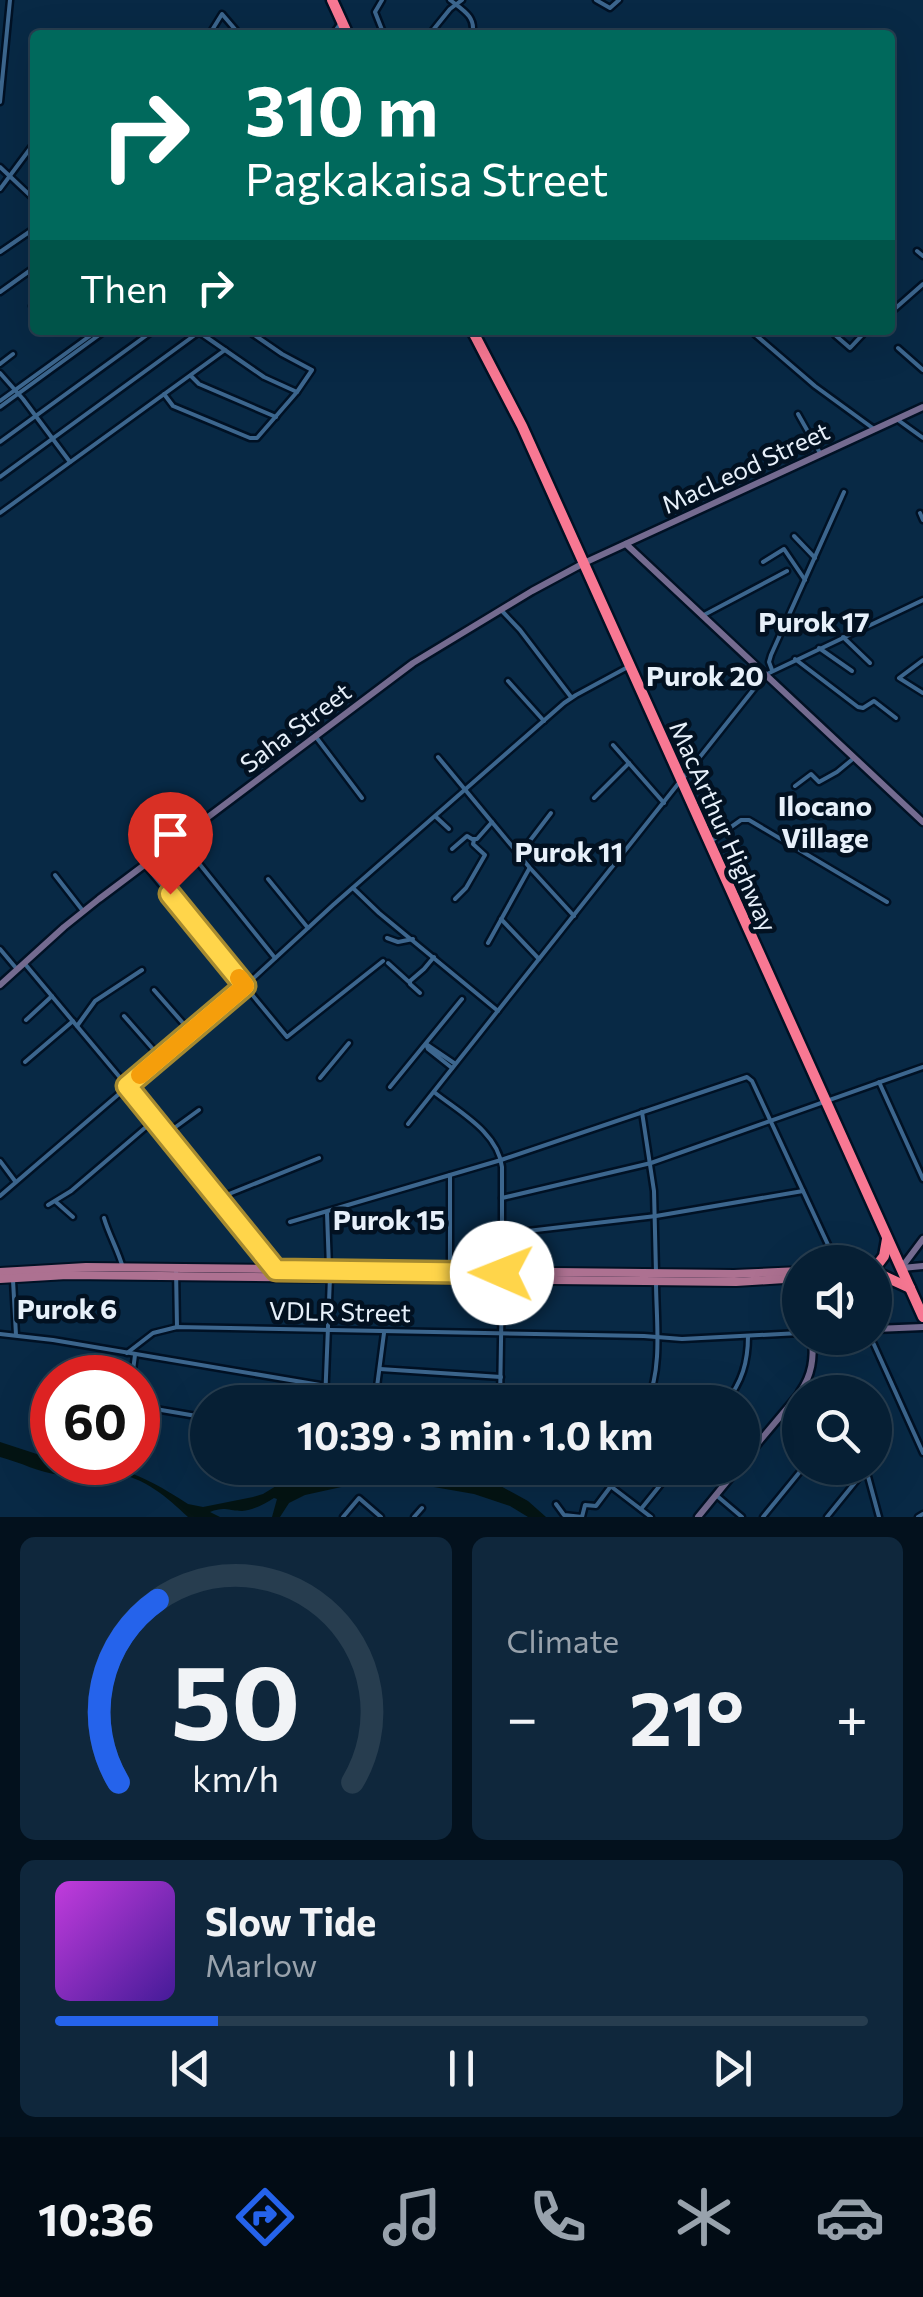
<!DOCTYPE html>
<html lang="en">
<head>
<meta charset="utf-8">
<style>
	body { margin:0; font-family:Commissioner,sans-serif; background:#0f273c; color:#f1f3f6; height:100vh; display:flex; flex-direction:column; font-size:38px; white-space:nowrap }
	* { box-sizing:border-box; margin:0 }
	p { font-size:32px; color:#98a2ac }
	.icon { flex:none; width:55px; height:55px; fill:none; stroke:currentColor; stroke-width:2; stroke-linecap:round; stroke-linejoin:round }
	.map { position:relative; height:1517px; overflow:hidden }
	.drawer { display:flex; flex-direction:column; gap:20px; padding:20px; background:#03111d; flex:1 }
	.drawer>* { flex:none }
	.hud { position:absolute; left:30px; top:30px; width:865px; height:305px; border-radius:10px; box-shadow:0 10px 40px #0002,0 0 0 2px #273d4f; background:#00695c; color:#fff; overflow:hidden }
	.controls { position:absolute; left:782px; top:1245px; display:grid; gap:20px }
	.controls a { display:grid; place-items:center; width:110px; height:110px; border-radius:50%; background:#061f34; box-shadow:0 10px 40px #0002,0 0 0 2px #273d4f; font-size:50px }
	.speed { position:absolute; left:30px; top:1355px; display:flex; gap:20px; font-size:50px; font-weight:700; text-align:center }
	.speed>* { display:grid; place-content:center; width:130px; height:130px; border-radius:50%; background:#061f34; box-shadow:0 10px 40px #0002,0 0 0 2px #273d4f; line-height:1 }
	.speed .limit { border:15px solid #d22; background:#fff; color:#111 }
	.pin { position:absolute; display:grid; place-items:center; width:85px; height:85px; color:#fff; margin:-102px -42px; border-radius:50% 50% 50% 0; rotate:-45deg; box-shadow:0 0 10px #0007 }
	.pin .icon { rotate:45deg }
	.me { position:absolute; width:110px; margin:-55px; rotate:271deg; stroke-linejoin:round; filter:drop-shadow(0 0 8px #0008) }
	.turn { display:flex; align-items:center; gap:35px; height:210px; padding:0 50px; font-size:45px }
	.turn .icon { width:130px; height:130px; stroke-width:2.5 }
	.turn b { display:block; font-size:70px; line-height:85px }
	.then { display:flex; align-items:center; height:95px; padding:0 50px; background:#0003; gap:20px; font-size:38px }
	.big { font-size:75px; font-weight:700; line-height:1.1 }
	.drawer .card { flex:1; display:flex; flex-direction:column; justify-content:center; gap:15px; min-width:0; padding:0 35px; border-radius:15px; background:#0f273c }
	.drawer .dial { align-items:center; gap:0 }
	.dial svg { height:260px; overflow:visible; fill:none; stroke:#273d4f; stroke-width:7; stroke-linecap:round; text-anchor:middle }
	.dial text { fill:#f1f3f6; stroke:none }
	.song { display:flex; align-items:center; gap:30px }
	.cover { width:120px; height:120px; border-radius:15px; background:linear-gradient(135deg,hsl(290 70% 55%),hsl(260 70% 35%)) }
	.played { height:10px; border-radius:5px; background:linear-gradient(90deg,#2563eb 20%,#273d4f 20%) }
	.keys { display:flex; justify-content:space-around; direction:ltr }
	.heat { display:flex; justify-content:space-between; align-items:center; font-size:55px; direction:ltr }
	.drawer .tiles { flex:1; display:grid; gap:20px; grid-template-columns:1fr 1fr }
	.card:last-child { grid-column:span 2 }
	.trip { position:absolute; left:190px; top:1385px; width:570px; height:100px; border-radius:50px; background:#061f34; box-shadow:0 10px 40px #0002,0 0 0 2px #273d4f; font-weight:700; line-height:100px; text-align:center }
	.dock { display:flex; height:160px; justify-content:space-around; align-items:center; background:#020c15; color:#98a2ac }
	.dock .icon { width:70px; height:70px }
	.dock .selected { color:#2563eb }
	.dock b { font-size:45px; color:#f1f3f6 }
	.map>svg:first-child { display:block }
	.water { fill:#041413 }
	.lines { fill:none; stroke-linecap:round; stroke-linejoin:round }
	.street-casing { stroke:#001124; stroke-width:9 }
	.secondary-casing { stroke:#001124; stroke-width:11 }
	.primary-casing { stroke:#001124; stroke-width:12 }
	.highway-casing { stroke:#001124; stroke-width:15 }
	.street { stroke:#3c668e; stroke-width:4 }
	.secondary { stroke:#746b90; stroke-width:6 }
	.primary { stroke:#ad7191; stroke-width:8 }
	.highway { stroke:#f87893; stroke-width:10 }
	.route-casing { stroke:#a68a30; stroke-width:25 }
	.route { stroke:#ffd54a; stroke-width:18 }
	.slow { stroke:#f59e0b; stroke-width:18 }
	.labels { text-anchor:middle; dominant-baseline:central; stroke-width:9; stroke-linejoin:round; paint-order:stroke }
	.street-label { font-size:25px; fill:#e7f0fa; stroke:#021121 }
	.neighbourhood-label { font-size:28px; font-weight:bold; fill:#e7f0fa; stroke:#021121 }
</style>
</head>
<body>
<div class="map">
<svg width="923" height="1517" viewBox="0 0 923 1517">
	<rect width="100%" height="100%" fill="#082945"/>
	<path class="water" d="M0,1442L52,1459V1462C113,1462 137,1471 188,1504L203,1507L253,1497L263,1494L281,1483L352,1468H393L466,1482L497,1484L528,1501L546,1517H528L510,1506L474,1494L405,1482L346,1486L305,1495L289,1503L280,1517H272L277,1499L274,1498C264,1504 254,1510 242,1511C228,1511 225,1506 210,1512L220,1517H188C168,1498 143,1476 115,1474C97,1473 78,1476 60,1475C40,1473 20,1462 0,1457Z"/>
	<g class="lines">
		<defs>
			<g id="street">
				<polyline points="382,0 375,12 384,35"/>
				<path d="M450,0C463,10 477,17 472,35"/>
				<polyline points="596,0 610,8 619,0"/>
				<polyline points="209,35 222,14 240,35"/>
				<polyline points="332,35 341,23"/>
				<polyline points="429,35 450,9 462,0"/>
				<polyline points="0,102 10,0"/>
				<polyline points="0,167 35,200"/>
				<polyline points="0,189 35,142"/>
				<polyline points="917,251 923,256"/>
				<polyline points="0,252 35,228"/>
				<polyline points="0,292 35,267"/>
				<polyline points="32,306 35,304"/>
				<polyline points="890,313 923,284"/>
				<polyline points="196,330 264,377 297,392"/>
				<polyline points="750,330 815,386 874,429"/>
				<polyline points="835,335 850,348 867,330"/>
				<polyline points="898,348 923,370"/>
				<polyline points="0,364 13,354"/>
				<polyline points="0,373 23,399 70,462"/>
				<polyline points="191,376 199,384 276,417"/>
				<polyline points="164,394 173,406 250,438 257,438 297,392 312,370 282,354 247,330"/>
				<polyline points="0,401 98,330"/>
				<polyline points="0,407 106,330"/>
				<polyline points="798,414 820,453"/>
				<polyline points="898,420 923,438"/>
				<polyline points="0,442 154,330"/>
				<polyline points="0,477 199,332"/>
				<polyline points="0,513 225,350"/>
				<polyline points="920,513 923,520"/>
				<polyline points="794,536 815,558"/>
				<polyline points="763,562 784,549 805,580"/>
				<polyline points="502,611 520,630 571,697"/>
				<polyline points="702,616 787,571"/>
				<polyline points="843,637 870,663"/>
				<polyline points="819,648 852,671"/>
				<polyline points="795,659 858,707 863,708 874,701 896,718"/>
				<polyline points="923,660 899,678 923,693"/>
				<polyline points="772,670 769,662 771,655 844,492"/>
				<polyline points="508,681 544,721"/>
				<polyline points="316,737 362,798"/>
				<polyline points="613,745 664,803"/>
				<polyline points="438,757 530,868 574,916"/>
				<polyline points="684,777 765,675 923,600"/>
				<polyline points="795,786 811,774 819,782 837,772 854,758"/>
				<polyline points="594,798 629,763"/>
				<polyline points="436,817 449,829"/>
				<polyline points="181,841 275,958"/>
				<polyline points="711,841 741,820 749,820 887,902"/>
				<polyline points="452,849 467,836 472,839 477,839 492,822"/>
				<polyline points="519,855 551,813"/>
				<polyline points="145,865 287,1037 383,961"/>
				<polyline points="55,875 83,911"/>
				<polyline points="268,879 308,928"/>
				<polyline points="353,888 379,913 498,1011"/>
				<polyline points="455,899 466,888 485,855 473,844 474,840"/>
				<polyline points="501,919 539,959"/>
				<polyline points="387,938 398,942 413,939"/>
				<polyline points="488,943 529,869"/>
				<polyline points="0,949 16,968"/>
				<polyline points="388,963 409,982"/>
				<polyline points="25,964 148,1111 281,1277"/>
				<polyline points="154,990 190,1031"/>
				<polyline points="420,993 410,984 410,981 424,969 434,957"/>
				<polyline points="124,1016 160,1057"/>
				<polyline points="26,1020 52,996"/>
				<polyline points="77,1026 95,1001 142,970"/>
				<polyline points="25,1062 73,1021"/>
				<polyline points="452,1068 428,1049 426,1044 454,1063"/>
				<polyline points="320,1078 349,1043"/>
				<polyline points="879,1082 923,1179"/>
				<polyline points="390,1087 462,999"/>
				<path d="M434,1092C459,1112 498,1132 502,1167V1272"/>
				<polyline points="642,1112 654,1191 656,1272"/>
				<polyline points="408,1124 678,784"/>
				<polyline points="166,1134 199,1110"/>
				<polyline points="0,1161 15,1181"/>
				<polyline points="0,1196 245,986 333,905 564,703 576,695 626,668"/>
				<polyline points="219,1198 319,1158"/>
				<polyline points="502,1198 651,1163 923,1067"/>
				<polyline points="56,1202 73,1217"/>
				<polyline points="48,1205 71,1191 153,1121"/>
				<polyline points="327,1213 329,1268"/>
				<path d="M104,1218C109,1235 118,1250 123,1268"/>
				<polyline points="290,1222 501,1160 747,1077 752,1081 836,1262"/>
				<polyline points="502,1234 656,1216 803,1191"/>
				<polyline points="176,1268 177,1327"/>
				<polyline points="450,1269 450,1175"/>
				<polyline points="13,1280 16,1335"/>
				<polyline points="0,1334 53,1340 326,1386"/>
				<polyline points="871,1338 923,1453"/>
				<polyline points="127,1353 153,1333 177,1327 644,1336 682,1339 800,1333"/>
				<polyline points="380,1369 501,1377"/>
				<polyline points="132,1378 135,1355"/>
				<polyline points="807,1382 818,1392"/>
				<polyline points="325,1402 330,1277"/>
				<polyline points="375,1402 384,1333"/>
				<polyline points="500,1402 502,1281"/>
				<path d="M647,1402C663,1367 656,1319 656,1281"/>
				<path d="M726,1402C742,1382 748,1362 748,1336"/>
				<polyline points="138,1406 208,1418"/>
				<polyline points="143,1436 153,1422 157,1410"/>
				<polyline points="580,1468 600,1478 651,1517"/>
				<polyline points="866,1469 879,1517"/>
				<polyline points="223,1474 223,1468"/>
				<polyline points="271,1480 296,1468"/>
				<polyline points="716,1495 742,1517"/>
				<polyline points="556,1504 564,1515 582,1517 585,1505 596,1506 611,1486"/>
				<polyline points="641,1509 674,1468"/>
				<polyline points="343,1517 359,1498 381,1517"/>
				<polyline points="414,1517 422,1508"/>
				<polyline points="763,1517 803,1468"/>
				<polyline points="827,1517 866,1469"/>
				<polyline points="918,1517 923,1514"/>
			</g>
			<g id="secondary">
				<polyline points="626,544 923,822"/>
				<polyline points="0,985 64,927 99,899 413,663 532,591 584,563 923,407"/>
				<polyline points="902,1267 923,1239"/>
				<polyline points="902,1268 923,1266"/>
				<polyline points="875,1329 923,1327"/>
				<path d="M800,1392C812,1375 814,1358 812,1338"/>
				<polyline points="742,1462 800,1393"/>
				<polyline points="698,1517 738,1468"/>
			</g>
			<g id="primary">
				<polyline points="0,1272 86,1267 734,1274 800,1271"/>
				<polyline points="0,1279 67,1275 736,1282 800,1278"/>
			</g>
			<g id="highway">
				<polyline points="332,0 348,35"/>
				<polyline points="472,330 522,426 923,1317"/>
				<polyline points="875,1268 884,1256 887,1239"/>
				<polyline points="875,1272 910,1288"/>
			</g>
		</defs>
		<use href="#street" class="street-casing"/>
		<use href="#secondary" class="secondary-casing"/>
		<use href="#primary" class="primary-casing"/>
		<use href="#highway" class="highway-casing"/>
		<use href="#street" class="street"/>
		<use href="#secondary" class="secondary"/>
		<use href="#primary" class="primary"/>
		<use href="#highway" class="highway"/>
	</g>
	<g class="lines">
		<defs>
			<polyline id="route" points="170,894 245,986 127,1086 276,1270 502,1273"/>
		</defs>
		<use href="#route" class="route-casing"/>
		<use href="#route" class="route"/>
		<polyline class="slow" points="140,1075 245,986 239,978"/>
	</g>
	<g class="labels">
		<g class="street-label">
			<text transform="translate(745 467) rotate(-25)">MacLeod Street</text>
			<text transform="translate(295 727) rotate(-37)">Saha Street</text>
			<text transform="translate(724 826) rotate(66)">MacArthur Highway</text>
			<text transform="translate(340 1311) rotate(1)">VDLR Street</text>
		</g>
		<g class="neighbourhood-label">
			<text x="814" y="621">Purok 17</text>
			<text x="705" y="675">Purok 20</text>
			<text x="825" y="805">Ilocano<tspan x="825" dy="32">Village</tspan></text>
			<text x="569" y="851">Purok 11</text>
			<text x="389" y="1219">Purok 15</text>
			<text x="67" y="1308">Purok 6</text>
		</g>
	</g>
</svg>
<div class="controls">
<a><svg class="icon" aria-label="sound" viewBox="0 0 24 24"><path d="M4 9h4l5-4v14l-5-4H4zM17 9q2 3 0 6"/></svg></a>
<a><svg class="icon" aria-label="search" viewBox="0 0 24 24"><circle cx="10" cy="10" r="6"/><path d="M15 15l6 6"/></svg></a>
</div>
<div class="speed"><div class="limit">60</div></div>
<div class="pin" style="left:170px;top:894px;background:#d93025"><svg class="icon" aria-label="arrive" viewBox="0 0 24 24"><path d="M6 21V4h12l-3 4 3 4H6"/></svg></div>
<svg class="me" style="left:502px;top:1273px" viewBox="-20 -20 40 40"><circle r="19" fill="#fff"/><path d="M0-13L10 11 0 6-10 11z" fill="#ffd54a"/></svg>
<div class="trip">10:39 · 3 min · 1.0 km</div>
<div class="hud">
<div class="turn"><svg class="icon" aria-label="right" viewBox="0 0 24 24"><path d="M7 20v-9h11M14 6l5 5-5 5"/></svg><div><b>310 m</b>Pagkakaisa Street</div></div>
<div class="then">Then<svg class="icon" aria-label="right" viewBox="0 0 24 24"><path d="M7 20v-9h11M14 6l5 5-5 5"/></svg></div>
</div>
</div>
<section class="drawer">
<div class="tiles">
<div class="card dial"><svg viewBox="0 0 100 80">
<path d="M14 69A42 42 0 1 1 86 69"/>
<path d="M14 69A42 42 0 0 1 26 13" stroke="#2563eb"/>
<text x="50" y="56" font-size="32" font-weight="700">50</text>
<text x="50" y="72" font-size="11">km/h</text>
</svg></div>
<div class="card"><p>Climate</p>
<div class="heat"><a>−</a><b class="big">21°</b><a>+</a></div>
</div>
<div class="card">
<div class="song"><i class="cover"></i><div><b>Slow Tide</b><p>Marlow</p></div></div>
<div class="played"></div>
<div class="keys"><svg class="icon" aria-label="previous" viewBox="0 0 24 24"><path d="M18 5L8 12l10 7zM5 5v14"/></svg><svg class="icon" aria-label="pause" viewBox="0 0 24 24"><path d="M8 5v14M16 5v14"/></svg><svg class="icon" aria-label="next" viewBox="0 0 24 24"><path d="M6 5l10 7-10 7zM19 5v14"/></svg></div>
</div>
</div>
</section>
<nav class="dock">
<b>10:36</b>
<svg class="icon selected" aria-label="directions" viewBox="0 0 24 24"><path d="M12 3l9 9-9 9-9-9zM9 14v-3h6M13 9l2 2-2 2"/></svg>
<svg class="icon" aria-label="music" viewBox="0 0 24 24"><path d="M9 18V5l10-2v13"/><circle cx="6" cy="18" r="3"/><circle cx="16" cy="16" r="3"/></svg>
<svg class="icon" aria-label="phone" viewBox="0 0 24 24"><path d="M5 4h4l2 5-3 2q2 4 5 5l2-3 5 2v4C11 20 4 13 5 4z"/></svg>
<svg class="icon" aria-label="climate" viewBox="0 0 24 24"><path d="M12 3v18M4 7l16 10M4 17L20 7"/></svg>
<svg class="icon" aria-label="car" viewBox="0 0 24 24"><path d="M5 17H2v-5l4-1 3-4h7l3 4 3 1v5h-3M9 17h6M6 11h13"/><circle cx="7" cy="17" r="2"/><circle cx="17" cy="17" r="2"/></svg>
</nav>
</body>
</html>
